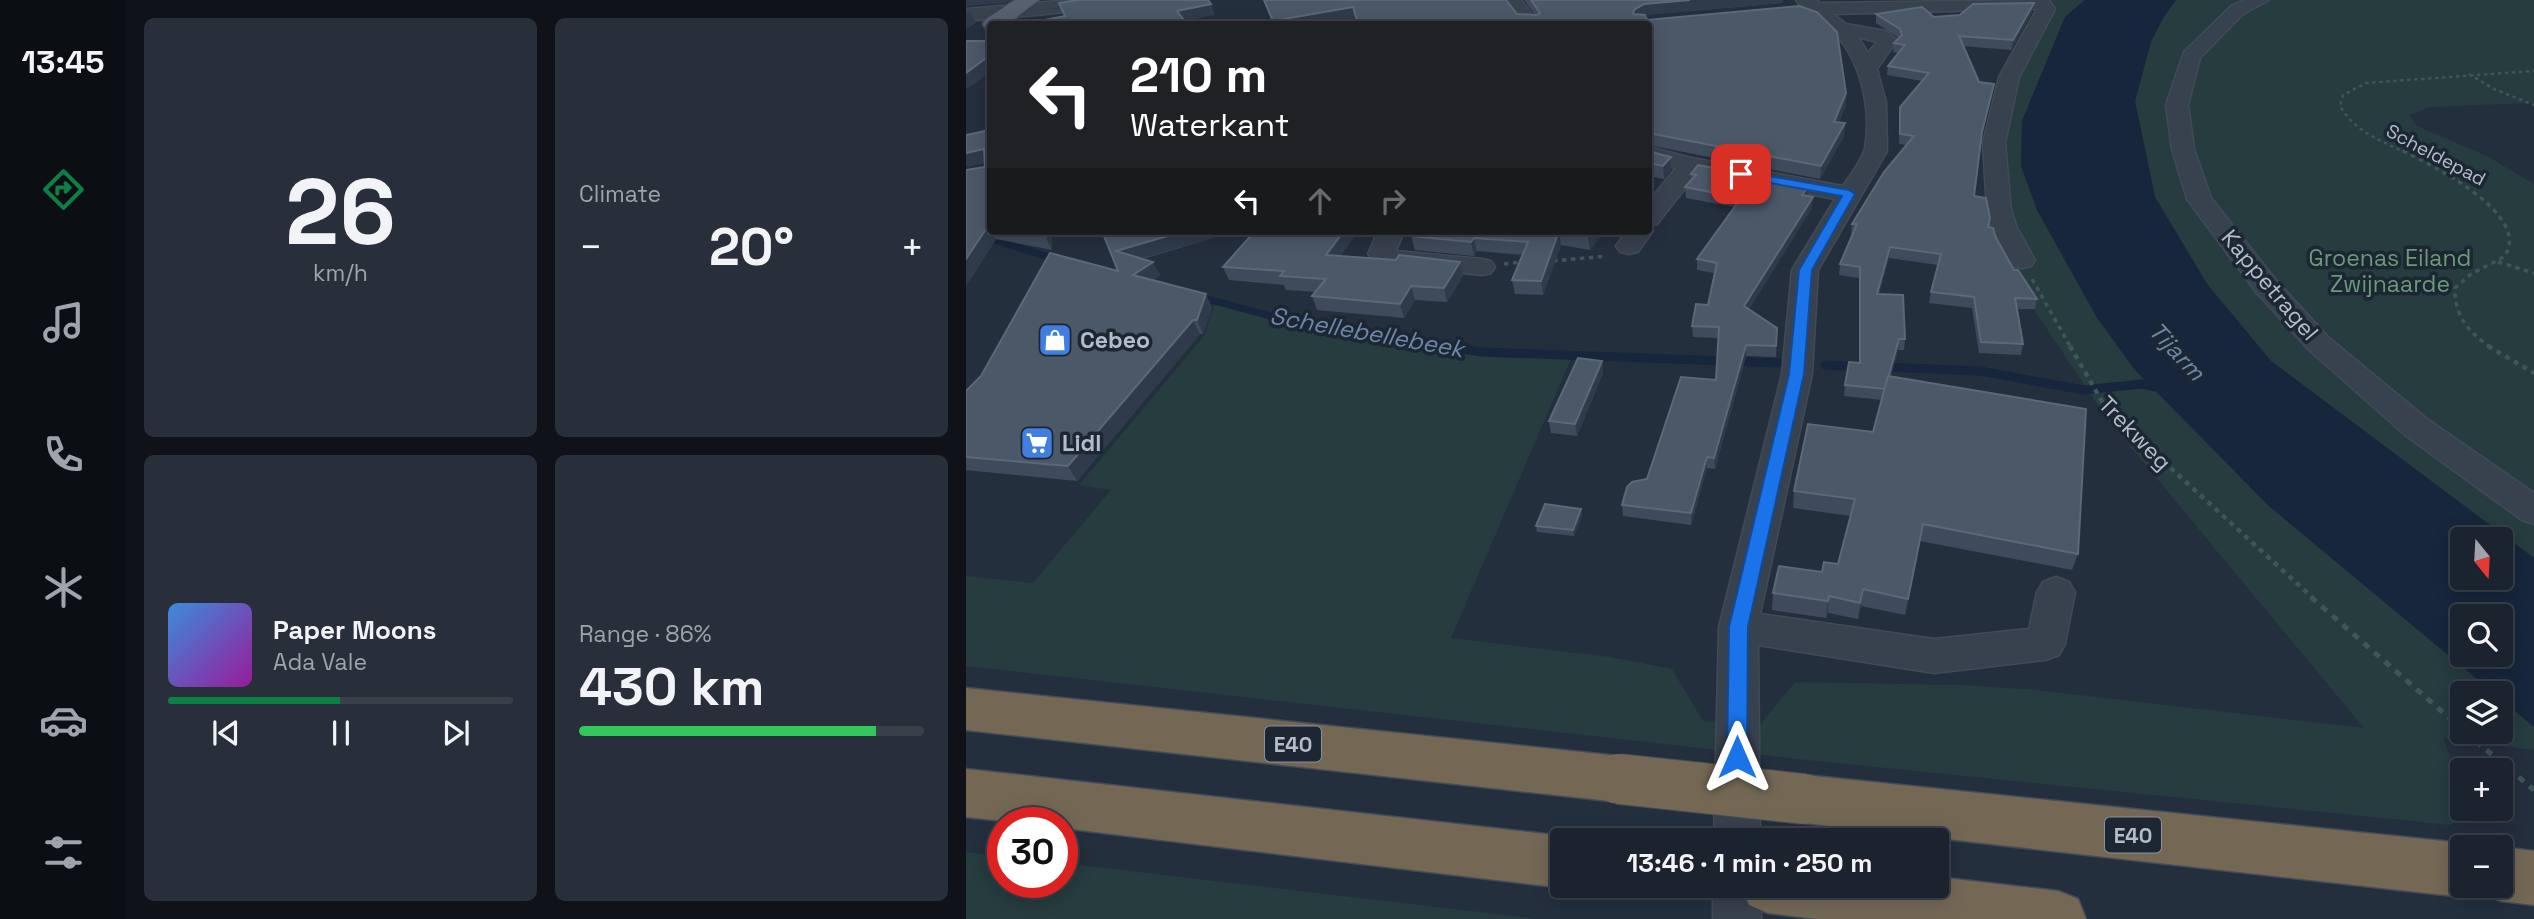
<!DOCTYPE html>
<html lang="en">
<head>
<meta charset="utf-8">
<style>
	body { margin:0; font-family:"Space Grotesk",sans-serif; background:#282f3a; color:#f1f3f6; height:100vh; display:flex; flex-direction:column; font-size:26px; white-space:nowrap }
	* { box-sizing:border-box; margin:0 }
	p { font-size:23px; color:#a0a4aa }
	.icon { flex:none; width:38px; height:38px; fill:none; stroke:currentColor; stroke-width:2; stroke-linecap:round; stroke-linejoin:round }
	.map { position:relative; flex:1; overflow:hidden }
	.panel { display:flex; flex-direction:column; gap:18px; padding:18px; background:#0f1319; width:840px }
	.panel>* { flex:none }
	.top-card { position:absolute; left:21px; top:21px; width:665px; height:214px; border-radius:7px; box-shadow:0 4px 18px #0003,0 0 0 2px #39404a; background:#202124; color:#fff; overflow:hidden }
	.needle { width:46px; rotate:162deg }
	.tools { position:absolute; left:1484px; top:527px; display:grid; gap:14px }
	.tools a { display:grid; place-items:center; width:63px; height:63px; border-radius:7px; background:#1b232e; box-shadow:0 4px 18px #0003,0 0 0 2px #39404a; font-size:35px }
	.speed { position:absolute; left:21px; top:807px; display:flex; gap:14px; font-size:35px; font-weight:700; text-align:center }
	.speed>* { display:grid; place-content:center; width:91px; height:91px; border-radius:50%; background:#1b232e; box-shadow:0 4px 18px #0003,0 0 0 2px #39404a; line-height:1 }
	.speed .limit { border:10px solid #d22; background:#fff; color:#111 }
	.pin { position:absolute; display:grid; place-items:center; width:60px; height:60px; color:#fff; margin:-30px; border-radius:14px; box-shadow:0 4px 10px #0006 }
	.me { position:absolute; width:77px; margin:-38px; rotate:0deg; stroke-linejoin:round; filter:drop-shadow(0 0 5px #0008) }
	.turn { display:flex; align-items:center; gap:24px; height:147px; padding:0 28px; font-size:32px }
	.turn .icon { width:91px; height:91px; stroke-width:2.5 }
	.turn b { display:block; font-size:49px; line-height:60px }
	.lanes { display:flex; align-items:center; height:66px; padding:0 28px; background:#0003; justify-content:center; gap:35px; direction:ltr }
	.lanes .off { opacity:.35 }
	.big { font-size:52px; font-weight:800; line-height:1.1 }
	.panel .tile { flex:1; display:flex; flex-direction:column; justify-content:center; gap:10px; min-width:0; padding:0 24px; border-radius:10px; background:#282f3a }
	.panel .dial { align-items:center; gap:0 }
	.dial b { font-size:91px; line-height:1 }
	.song { display:flex; align-items:center; gap:21px }
	.cover { width:84px; height:84px; border-radius:10px; background:linear-gradient(135deg,hsl(210 70% 55%),hsl(300 70% 35%)) }
	.played { height:7px; border-radius:4px; background:linear-gradient(90deg,#0b8043 50%,#39404a 50%) }
	.keys { display:flex; justify-content:space-around; direction:ltr }
	.heat { display:flex; justify-content:space-between; align-items:center; font-size:38px; direction:ltr }
	.charge { height:10px; border-radius:5px; background:linear-gradient(90deg,#34c759 86%,#39404a 0) }
	.panel .tiles { flex:1; display:grid; gap:18px; grid-template-columns:repeat(2,1fr) }
	.trip { position:absolute; left:584px; top:828px; width:399px; height:70px; border-radius:7px; background:#1b232e; box-shadow:0 4px 18px #0003,0 0 0 2px #39404a; font-weight:800; line-height:70px; text-align:center }
	main { display:flex; flex:1; min-height:0 }
	.tabs { display:flex; flex-direction:column; width:126px; justify-content:space-around; align-items:center; background:#0b0e12; color:#a0a4aa }
	.tabs .icon { width:49px; height:49px }
	.tabs .selected { color:#0b8043 }
	.tabs b { font-size:32px; color:#f1f3f6 }
	.map>svg:first-child { display:block }
	.green { fill:#263c3f }
	.water { fill:#17263c; fill-rule:evenodd }
	.lines { fill:none; stroke-linecap:round; stroke-linejoin:round }
	.stream-far1 { stroke:#17263c; stroke-width:7 }
	.stream { stroke:#17263c; stroke-width:9 }
	.minor-casing { stroke:#414a57; stroke-width:3 }
	.major-casing { stroke:#414a57; stroke-width:3 }
	.highway-casing { stroke:#434c59; stroke-width:3 }
	.path-far3 { stroke:#3f5557; stroke-width:2.5; stroke-dasharray:3.5 3.5; stroke-linecap:butt }
	.path-far2 { stroke:#3f5557; stroke-width:3.5; stroke-dasharray:4.5 4.5; stroke-linecap:butt }
	.path-far1 { stroke:#3f5557; stroke-width:4.5; stroke-dasharray:5 5; stroke-linecap:butt }
	.path { stroke:#3f5557; stroke-width:5; stroke-dasharray:7 7; stroke-linecap:butt }
	.minor { fill:#38414e; fill-rule:evenodd }
	.major { fill:#56606e; fill-rule:evenodd }
	.highway { fill:#746855; fill-rule:evenodd }
	.highway-bridge-casing { stroke:#434c59; stroke-width:52; stroke-linecap:butt }
	.highway-bridge { stroke:#746855; stroke-width:50 }
	.wall { fill:#3f4b5c }
	.shaded-wall { fill:#2f3b4b }
	.building { fill:#4b5868; stroke:#5c6777; stroke-width:2 }
	.route { fill:#1a73e8; stroke:#114b97; stroke-width:2 }
	.labels { text-anchor:middle; dominant-baseline:central; stroke-width:7; stroke-linejoin:round; paint-order:stroke }
	.far-street-label { font-size:19px; fill:#b4bcc9; stroke:#1d2633 }
	.shield { fill:#1d2633; stroke:#878f9c; stroke-width:2 }
	.shield-label { font-size:21px; font-weight:bold; fill:#b4bcc9 }
	.park-label { font-size:23px; fill:#6b9a76; stroke:#1d2633 }
	.street-label { font-size:23px; fill:#b4bcc9; stroke:#1d2633 }
	.poi-label { font-size:23px; font-weight:bold; fill:#b4bcc9; stroke:#1d2633; text-anchor:start }
	.water-label { font-size:24px; font-style:italic; fill:#6d86a8; stroke:#1d2633 }
</style>
</head>
<body>
<main>
<nav class="tabs">
<b>13:45</b>
<svg class="icon selected" aria-label="directions" viewBox="0 0 24 24"><path d="M12 3l9 9-9 9-9-9zM9 14v-3h6M13 9l2 2-2 2"/></svg>
<svg class="icon" aria-label="music" viewBox="0 0 24 24"><path d="M9 18V5l10-2v13"/><circle cx="6" cy="18" r="3"/><circle cx="16" cy="16" r="3"/></svg>
<svg class="icon" aria-label="phone" viewBox="0 0 24 24"><path d="M5 4h4l2 5-3 2q2 4 5 5l2-3 5 2v4C11 20 4 13 5 4z"/></svg>
<svg class="icon" aria-label="climate" viewBox="0 0 24 24"><path d="M12 3v18M4 7l16 10M4 17L20 7"/></svg>
<svg class="icon" aria-label="car" viewBox="0 0 24 24"><path d="M5 17H2v-5l4-1 3-4h7l3 4 3 1v5h-3M9 17h6M6 11h13"/><circle cx="7" cy="17" r="2"/><circle cx="17" cy="17" r="2"/></svg>
<svg class="icon" aria-label="filters" viewBox="0 0 24 24"><path d="M4 7h16M4 17h16"/><circle cx="9" cy="7" r="2"/><circle cx="15" cy="17" r="2"/></svg>
</nav>
<section class="panel">
<div class="tiles">
<div class="tile dial"><b>26</b><p>km/h</p></div>
<div class="tile"><p>Climate</p>
<div class="heat"><a>−</a><b class="big">20°</b><a>+</a></div>
</div>
<div class="tile">
<div class="song"><i class="cover"></i><div><b>Paper Moons</b><p>Ada Vale</p></div></div>
<div class="played"></div>
<div class="keys"><svg class="icon" aria-label="previous" viewBox="0 0 24 24"><path d="M18 5L8 12l10 7zM5 5v14"/></svg><svg class="icon" aria-label="pause" viewBox="0 0 24 24"><path d="M8 5v14M16 5v14"/></svg><svg class="icon" aria-label="next" viewBox="0 0 24 24"><path d="M6 5l10 7-10 7zM19 5v14"/></svg></div>
</div>
<div class="tile"><p>Range · 86%</p><b class="big">430 km</b><div class="charge"></div></div>
</div>
</section>
<div class="map">
<svg width="1568" height="919" viewBox="0 0 1568 919">
	<rect width="100%" height="100%" fill="#242f3e"/>
	<g class="green">
		<polygon points="1086,0 1119,0 1099,17 1056,121 1055,166 1130,316 1168,369 1303,506 1528,693 1496,693 1496,732 1535,732 1535,699 1568,727 1568,750 1477,738 1496,786 1496,808 1505,809 1485,825 841,760 0,666 0,576 67,583 145,490 113,485 238,336 248,306 255,304 334,324 516,352 607,354 485,638 644,657 706,669 737,721 793,726 829,682 996,685 1070,690 1398,728 1139,416 1033,257 1061,260 1046,228 1037,131 1057,60"/>
		<polygon points="1210,0 1568,0 1568,103 1463,107 1443,115 1451,126 1521,156 1568,184 1568,558 1305,361 1241,284 1189,197 1169,101 1185,42 1197,18"/>
		<polygon points="0,852 37,857 37,882 96,882 96,863 572,919 0,919"/>
	</g>
	<path class="water" d="M1119,0H1210L1197,18L1185,42L1169,101L1189,197L1241,284L1305,361L1568,558V727L1535,699V693H1528L1303,506L1168,369L1130,316L1071,210L1055,166L1056,121L1099,17ZM1496,539H1535V578H1496ZM1496,616H1535V654H1496Z"/>
	<g class="lines">
		<g class="stream-far1">
			<polyline points="0,231 92,260"/>
			<polyline points="234,297 334,324 489,348"/>
		</g>
		<g class="stream">
			<polyline points="478,346 516,352 813,363"/>
			<polyline points="859,365 892,367"/>
			<polyline points="916,367 1014,371 1117,390 1177,384 1194,388"/>
		</g>
		<defs>
			<g id="minor">
				<path d="M104,0H146C134,13 24,18 0,21V9Z"/>
				<polygon points="537,0 555,0 573,24 555,24"/>
				<path d="M830,0H850L854,3L1083,0L1089,9L1053,77L1039,143L1045,210L1051,228L1069,260L1065,266L1056,268L1047,266L1025,228L1021,210L1017,143L1033,77L1071,9L867,14L880,24L920,31L931,40L911,69L920,103L921,151L852,270L846,374L794,614L968,639L1063,629L1071,592L1077,582L1090,577L1103,582L1109,592L1099,644L1093,655L1079,660L968,673L792,645L794,840H748L753,627L816,374L826,270L869,199L731,173L691,224L683,226L687,231L672,252L663,254L654,252L650,246L661,231H682V202L710,168L682,161V147L726,158L877,186C884,175 896,161 899,148C908,98 887,26 834,13L831,9L834,5ZM892,37L911,42L902,53Z"/>
				<polygon points="1279,0 1303,0 1277,14 1234,58 1222,105 1228,149 1245,198 1310,280 1363,338 1461,419 1568,493 1568,524 1556,520 1439,435 1343,350 1290,292 1221,199 1206,149 1200,105 1218,52 1265,6"/>
				<polygon points="412,231 438,231 430,251 516,259 525,261 529,267 525,273 516,275 412,264 402,254"/>
				<rect x="747" y="886" width="48" height="33"/>
			</g>
			<polygon id="major" points="49,0 73,0 42,24 24,24 24,30 20,29 17,24 20,19"/>
			<g id="highway">
				<polygon points="0,688 653,756 671,762 678,779 671,796 653,802 0,730"/>
				<polygon points="0,769 597,836 608,840 597,840 597,886 604,886 597,888 96,828 96,822 47,822 0,817"/>
				<polygon points="838,775 1496,843 1505,847 1496,847 1496,886 1535,886 1535,847 1568,851 1568,905 1535,901 1516,893 1514,889 1496,897 838,823 820,816 812,799 820,782"/>
				<polygon points="971,877 1092,891 1112,899 1120,919 851,919 802,913 783,905 774,886 971,886"/>
			</g>
		</defs>
		<use href="#minor" class="minor-casing"/>
		<use href="#major" class="major-casing"/>
		<use href="#highway" class="highway-casing"/>
		<g class="path-far3">
			<polyline points="1503,74 1528,89 1568,105"/>
			<path d="M1440,153C1414,140 1389,132 1374,106L1377,95L1400,83L1568,71"/>
		</g>
		<g class="path-far2">
			<path d="M1437,151C1464,164 1568,215 1538,257L1505,274L1489,288C1488,316 1503,332 1525,348"/>
			<polyline points="587,261 641,256"/>
			<polyline points="1532,262 1568,273"/>
			<polyline points="538,264 557,262"/>
			<polyline points="1066,279 1105,348"/>
		</g>
		<g class="path-far1">
			<polyline points="1104,346 1141,410 1347,598"/>
			<polyline points="1522,346 1568,373"/>
		</g>
		<g class="path">
			<polyline points="1345,597 1496,729"/>
			<polyline points="1499,732 1568,790"/>
		</g>
		<use href="#minor" class="minor"/>
		<use href="#major" class="major"/>
		<use href="#highway" class="highway"/>
		<defs>
			<polyline id="highway-bridge" points="653,779 838,799"/>
		</defs>
		<use href="#highway-bridge" class="highway-bridge-casing"/>
		<use href="#highway-bridge" class="highway-bridge"/>
	</g>
	<g class="wall">
		<polygon points="297,0 569,15 558,0 817,0 817,3 679,15 681,20 880,93 880,105 873,122 879,123 878,136 854,179 682,145 682,24 390,18 357,24 307,24"/>
		<polygon points="1066,12 1045,50 997,46 1013,82 1028,84 1015,139 1008,196 1023,227 1048,270 1071,299 1069,309 1051,309 1057,344 1055,355 1013,353 1006,308 963,303 965,292 972,265 923,258 913,294 939,339 938,350 932,350 925,376 1112,554 1106,570 954,541 939,615 895,606 892,619 862,613 860,618 806,610 807,593 872,564 885,516 827,508 828,491 907,432 916,400 878,396 879,385 893,363 893,278 873,275 874,264 886,234 885,234 886,224 941,145 933,144 934,107 956,81 921,75 922,66 932,53 927,52 928,43 933,38 910,23 910,14 968,17"/>
		<polygon points="24,130 24,231 95,231 86,237 86,250 30,239 0,286"/>
		<polygon points="682,151 705,157 705,170 698,179 683,176 682,177"/>
		<polygon points="725,174 843,186 842,196 846,208 783,309 811,328 810,357 780,356 749,469 741,468 725,525 657,516 656,505 681,479 750,380 752,338 727,337 726,326 742,305 748,273 731,270 731,259 768,207 720,198 719,187 725,180"/>
		<polygon points="136,231 254,231 247,238 177,259 194,275 187,280 246,308 237,334 234,334 111,481 0,470 0,391 152,271"/>
		<polygon points="289,231 392,231 374,256 430,260 494,262 497,276 481,302 449,300 438,318 351,310 346,296 350,292 320,290 318,285 263,280 257,267"/>
		<polygon points="449,231 639,231 624,250 595,245 577,295 549,294 546,280 557,255 511,251 508,256 449,250 445,236"/>
		<polygon points="636,361 637,373 611,436 585,433 583,421"/>
		<polygon points="616,515 608,536 571,532 570,526"/>
	</g>
	<g class="shaded-wall">
		<polygon points="0,0 45,0 40,3 0,6"/>
		<polygon points="724,0 817,0 817,3 679,15 667,14 668,10 678,4"/>
		<polygon points="1068,3 1066,12 1045,50 1047,40"/>
		<polygon points="245,4 249,15 215,22 211,11"/>
		<polygon points="387,7 390,18 357,24 308,24 307,21"/>
		<polygon points="4,11 10,23 0,29 0,14"/>
		<polygon points="24,55 24,72 10,83 0,89 0,73"/>
		<polygon points="880,93 880,105 868,134 868,122"/>
		<polygon points="879,123 878,136 854,179 855,166"/>
		<polygon points="18,149 24,162 0,167 0,153"/>
		<polygon points="705,157 705,170 698,179 697,166"/>
		<polygon points="843,186 842,197 836,195"/>
		<polygon points="847,197 846,208 778,317 778,306"/>
		<polygon points="22,226 30,239 0,286 0,259"/>
		<polygon points="79,231 95,231 86,237 86,250 79,236"/>
		<polygon points="219,231 254,231 247,238 156,264 150,251"/>
		<polygon points="378,231 392,231 365,269 360,255"/>
		<polygon points="593,231 595,245 577,295 575,281"/>
		<polygon points="626,231 639,231 624,250 622,236"/>
		<polygon points="508,238 511,251 508,256 505,242"/>
		<polygon points="924,247 923,258 910,304 911,294"/>
		<polygon points="187,262 194,275 174,289 167,275"/>
		<polygon points="494,262 497,276 481,302 478,288"/>
		<polygon points="445,286 449,300 438,318 434,304"/>
		<polygon points="240,294 246,308 237,334 231,320"/>
		<polygon points="227,320 234,334 111,481 102,466"/>
		<polygon points="933,339 932,350 918,401 919,389"/>
		<polygon points="780,345 780,356 749,469 748,458"/>
		<polygon points="636,361 637,373 611,436 609,424"/>
		<polygon points="741,457 741,468 725,525 725,513"/>
		<polygon points="615,509 616,515 608,536 607,530"/>
		<polygon points="897,589 895,606 892,619 894,603"/>
		<polygon points="863,596 862,613 860,618 862,601"/>
	</g>
	<g class="building">
		<polygon points="111,0 242,0 245,4 211,11 221,24 76,24 74,21 99,16 93,3"/>
		<polygon points="298,0 540,0 551,14 571,15 574,13 565,0 724,0 678,4 668,10 667,14 679,15 681,20 833,6 851,12 871,32 880,93 868,122 879,123 855,166 682,133 682,24 392,24 387,7 307,21"/>
		<polygon points="1068,3 1047,40 993,36 1013,82 1028,84 1016,132 1008,196 1020,198 1024,218 1022,227 1027,228 1030,238 1048,270 1052,270 1071,299 1049,298 1057,344 1015,342 1008,297 965,292 975,254 924,247 911,294 937,295 939,339 933,339 919,389 879,385 883,362 894,363 894,267 874,264 891,224 886,224 918,172 948,136 934,134 934,107 963,73 922,66 939,45 928,43 936,35 934,29 910,14 956,7 968,17 994,15 1007,4"/>
		<polygon points="0,41 24,41 24,55 0,73"/>
		<polygon points="24,130 24,226 22,226 0,259 0,170 19,167 18,149 0,153 0,135"/>
		<polygon points="682,151 705,157 697,166 682,163"/>
		<polygon points="732,165 843,186 836,195 847,197 778,306 811,328 810,346 780,345 748,458 741,457 725,513 656,505 661,487 666,482 681,479 715,377 750,380 753,327 726,326 730,304 742,305 751,263 731,259 775,198 719,187 730,175 725,174"/>
		<polygon points="51,231 79,231 79,236"/>
		<polygon points="136,231 219,231 150,251 187,262 167,275 240,294 231,320 227,320 102,466 0,457 0,391 15,376 84,253 152,271"/>
		<polygon points="289,231 378,231 360,255 430,260 433,255 494,262 478,288 445,286 434,304 346,296 360,279 314,276 318,271 257,267"/>
		<polygon points="449,231 626,231 622,236 593,231 575,281 546,280 562,242 508,238 505,242 445,236"/>
		<polygon points="612,358 636,361 609,424 583,421"/>
		<polygon points="922,376 1120,409 1112,554 957,524 942,599 897,589 894,603 863,596 862,601 807,593 813,566 856,572 858,562 872,564 889,499 828,491 842,424 907,432"/>
		<polygon points="579,504 615,509 607,530 570,526"/>
	</g>
	<polygon class="route" points="775,171 883,190 889,194 846,270 838,374 782,627 781,757 778,764 771,766 764,764 761,757 763,627 823,374 833,270 876,196 771,177 769,174"/>
	<defs>
		<symbol id="shop-square" viewBox="-11 -11 22 22"><rect x="-9" y="-9" width="18" height="18" rx="4" fill="#3f7fe0" stroke="#1d2633"/><path d="M-5-2.5h2.3a2.7 3.5 0 0 1 5.4 0H5L5.5 6h-11ZM-1.5-2.5h3a1.5 2.3 0 0 0-3 0Z" fill="#fff"/></symbol>
		<symbol id="supermarket-square" viewBox="-11 -11 22 22"><rect x="-9" y="-9" width="18" height="18" rx="4" fill="#3f7fe0" stroke="#1d2633"/><path d="M-6-5.5h2.5l.6 2H6L4.5 2H-2.5L-4.4-4H-6ZM-1.5 3.2a1.3 1.3 0 1 0 .1 0ZM3 3.2a1.3 1.3 0 1 0 .1 0Z" fill="#fff"/></symbol>
	</defs>
	<g fill-rule="evenodd">
		<use href="#shop-square" x="70" y="321" width="38" height="38"/>
		<use href="#supermarket-square" x="52" y="424" width="38" height="38"/>
	</g>
	<g class="labels">
		<g class="far-street-label">
			<text transform="translate(1470 155) rotate(28)">Scheldepad</text>
		</g>
		<g class="shield">
			<rect x="299" y="726.5" width="56" height="35" rx="5"/>
			<rect x="1139" y="817.5" width="56" height="35" rx="5"/>
		</g>
		<g class="shield-label">
			<text x="327" y="744">E40</text>
			<text x="1167" y="835">E40</text>
		</g>
		<g class="park-label">
			<text x="1424" y="258">Groenas Eiland<tspan x="1424" dy="26">Zwijnaarde</tspan></text>
		</g>
		<g class="street-label">
			<text transform="translate(1304 285) rotate(50)">Kappetragel</text>
			<text transform="translate(1169 433) rotate(46)">Trekweg</text>
		</g>
		<g class="poi-label">
			<text x="114" y="340">Cebeo</text>
			<text x="96" y="443">Lidl</text>
		</g>
		<g class="water-label">
			<text transform="translate(401 332) rotate(10)">Schellebellebeek</text>
			<text transform="translate(1211 351) rotate(47)">Tijarm</text>
		</g>
	</g>
</svg>
<div class="tools">
<a><svg class="needle" viewBox="-14 -14 28 28"><path d="M0-13l5 13h-10z" fill="#e53935"/><path d="M0 13l5-13h-10z" fill="#a0a4aa"/></svg></a>
<a><svg class="icon" aria-label="search" viewBox="0 0 24 24"><circle cx="10" cy="10" r="6"/><path d="M15 15l6 6"/></svg></a>
<a><svg class="icon" aria-label="layers" viewBox="0 0 24 24"><path d="M12 4l9 5-9 5-9-5zM3 14l9 5 9-5"/></svg></a>
<a>+</a>
<a>−</a>
</div>
<div class="speed"><div class="limit">30</div></div>
<div class="pin" style="left:775px;top:174px;background:#d93025"><svg class="icon" aria-label="arrive" viewBox="0 0 24 24"><path d="M6 21V4h12l-3 4 3 4H6"/></svg></div>
<svg class="me" style="left:771px;top:757px" viewBox="-20 -20 40 40"><path d="M0-17L14 15 0 8-14 15z" fill="#1a73e8" stroke="#fff" stroke-width="4"/></svg>
<div class="trip">13:46 · 1 min · 250 m</div>
<div class="top-card">
<div class="turn"><svg class="icon" aria-label="left" viewBox="0 0 24 24"><path d="M17 20v-9H6M10 6l-5 5 5 5"/></svg><div><b>210 m</b>Waterkant</div></div>
<div class="lanes"><svg class="icon" aria-label="left" viewBox="0 0 24 24"><path d="M17 20v-9H6M10 6l-5 5 5 5"/></svg><svg class="icon off" aria-label="ahead" viewBox="0 0 24 24"><path d="M12 20V5M6 11l6-6 6 6"/></svg><svg class="icon off" aria-label="right" viewBox="0 0 24 24"><path d="M7 20v-9h11M14 6l5 5-5 5"/></svg></div>
</div>
</div>
</main>
</body>
</html>
